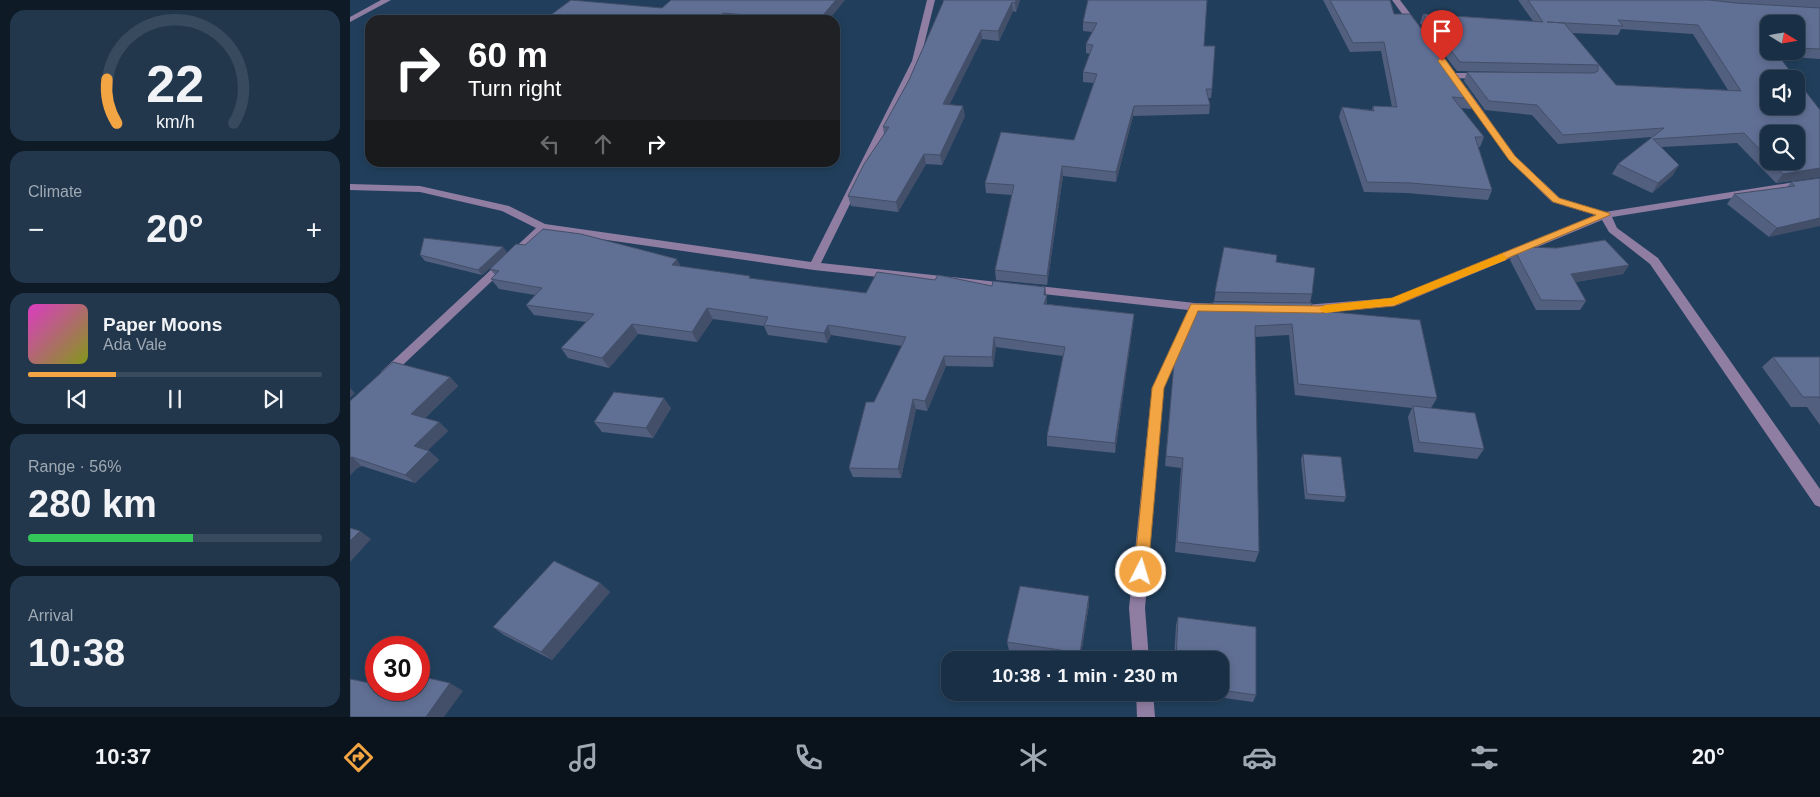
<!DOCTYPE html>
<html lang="en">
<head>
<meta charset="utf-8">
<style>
	body { margin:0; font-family:Arial,sans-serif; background:#22374c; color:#f1f3f6; height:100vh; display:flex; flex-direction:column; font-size:19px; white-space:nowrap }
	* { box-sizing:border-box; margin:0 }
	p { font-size:16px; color:#9fa9b3 }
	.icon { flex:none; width:28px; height:28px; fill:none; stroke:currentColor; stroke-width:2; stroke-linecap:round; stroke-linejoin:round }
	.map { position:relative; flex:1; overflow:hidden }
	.drawer { display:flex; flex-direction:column; gap:10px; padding:10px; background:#0e1a26; width:350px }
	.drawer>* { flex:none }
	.top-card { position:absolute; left:15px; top:15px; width:475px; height:152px; border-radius:15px; box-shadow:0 2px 8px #0003,0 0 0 1px #374a5e; background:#202124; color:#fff; overflow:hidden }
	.needle { width:32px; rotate:101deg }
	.controls { position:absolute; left:1410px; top:15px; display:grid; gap:10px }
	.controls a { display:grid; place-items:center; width:45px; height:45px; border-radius:10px; background:#192f45; box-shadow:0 2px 8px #0003,0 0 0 1px #374a5e; font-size:25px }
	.speed { position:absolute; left:15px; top:636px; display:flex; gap:10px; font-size:25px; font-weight:700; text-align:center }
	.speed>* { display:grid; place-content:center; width:65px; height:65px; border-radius:50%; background:#192f45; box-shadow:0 2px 8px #0003,0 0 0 1px #374a5e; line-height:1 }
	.speed .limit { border:8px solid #d22; background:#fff; color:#111 }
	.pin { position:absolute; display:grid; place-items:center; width:42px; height:42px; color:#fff; margin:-51px -21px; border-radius:50% 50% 50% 0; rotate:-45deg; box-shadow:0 0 5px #0007 }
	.pin .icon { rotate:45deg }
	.me { position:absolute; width:55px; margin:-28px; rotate:5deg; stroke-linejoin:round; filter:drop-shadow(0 0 4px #0008) }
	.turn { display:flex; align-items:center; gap:18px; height:105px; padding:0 20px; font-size:22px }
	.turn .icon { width:65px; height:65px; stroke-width:2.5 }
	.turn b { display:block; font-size:35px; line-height:42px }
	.lanes { display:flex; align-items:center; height:48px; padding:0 20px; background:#0003; justify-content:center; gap:25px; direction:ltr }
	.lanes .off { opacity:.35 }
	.big { font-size:38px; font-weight:600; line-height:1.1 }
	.drawer .tile { flex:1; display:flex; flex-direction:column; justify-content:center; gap:8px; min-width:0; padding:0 18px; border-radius:15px; background:#22374c }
	.drawer .dial { align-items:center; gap:0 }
	.dial svg { height:130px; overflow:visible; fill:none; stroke:#374a5e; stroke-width:7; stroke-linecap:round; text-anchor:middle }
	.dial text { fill:#f1f3f6; stroke:none }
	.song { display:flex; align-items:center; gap:15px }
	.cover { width:60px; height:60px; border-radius:8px; background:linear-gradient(135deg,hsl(310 70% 55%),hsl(70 70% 35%)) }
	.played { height:5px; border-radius:2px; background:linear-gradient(90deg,#f3a443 30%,#374a5e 30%) }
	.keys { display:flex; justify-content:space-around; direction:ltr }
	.heat { display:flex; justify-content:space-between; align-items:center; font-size:28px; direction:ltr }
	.charge { height:8px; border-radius:4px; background:linear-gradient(90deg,#34c759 56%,#374a5e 0) }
	.trip { position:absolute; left:591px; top:651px; width:288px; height:50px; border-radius:15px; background:#192f45; box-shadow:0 2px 8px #0003,0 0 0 1px #374a5e; font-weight:600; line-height:50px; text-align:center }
	.menu { display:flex; height:80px; justify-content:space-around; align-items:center; background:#0a131c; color:#9fa9b3 }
	.menu .icon { width:35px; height:35px }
	.menu .current { color:#f3a443 }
	.menu b { font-size:22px; color:#f1f3f6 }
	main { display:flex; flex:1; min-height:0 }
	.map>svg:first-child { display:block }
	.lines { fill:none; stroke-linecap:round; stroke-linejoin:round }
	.minor { fill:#907da2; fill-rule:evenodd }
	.wall { fill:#535f7f; fill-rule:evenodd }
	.shaded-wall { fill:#434e68 }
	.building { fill:#606f94; stroke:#434e68; fill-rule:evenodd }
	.route { fill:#f3a443; stroke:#9e6b2c }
	.slow { fill:#f59e0b }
</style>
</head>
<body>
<main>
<section class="drawer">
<div class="tile dial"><svg viewBox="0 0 100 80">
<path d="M14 69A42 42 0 1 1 86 69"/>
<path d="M14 69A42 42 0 0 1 8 42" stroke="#f3a443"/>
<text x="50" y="56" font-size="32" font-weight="700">22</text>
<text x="50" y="72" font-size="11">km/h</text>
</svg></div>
<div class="tile"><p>Climate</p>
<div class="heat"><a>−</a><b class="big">20°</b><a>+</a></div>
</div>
<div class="tile">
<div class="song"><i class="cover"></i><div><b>Paper Moons</b><p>Ada Vale</p></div></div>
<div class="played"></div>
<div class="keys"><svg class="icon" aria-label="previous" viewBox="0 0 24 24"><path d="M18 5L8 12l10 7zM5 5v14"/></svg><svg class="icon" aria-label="pause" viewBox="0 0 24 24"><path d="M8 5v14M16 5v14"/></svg><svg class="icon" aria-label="next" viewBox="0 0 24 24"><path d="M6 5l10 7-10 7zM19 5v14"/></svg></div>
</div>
<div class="tile"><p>Range · 56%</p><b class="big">280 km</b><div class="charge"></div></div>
<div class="tile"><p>Arrival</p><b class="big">10:38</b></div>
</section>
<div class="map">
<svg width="1470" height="717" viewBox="0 0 1470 717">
	<rect width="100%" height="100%" fill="#213f5c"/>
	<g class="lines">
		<g class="minor">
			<polygon points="31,0 41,0 0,22 0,17"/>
			<polygon points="577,0 585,0 570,61 471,263 657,283 663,287 661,290 657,291 464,270 195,231 40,377 32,377 30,374 32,371 186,228 152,211 70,192 0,190 0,184 70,186 159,206 195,224 461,262 562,61"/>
			<polygon points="1042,0 1050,0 1071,28 1070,30 1064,30"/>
			<polygon points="1104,73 1132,73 1136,76 1132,79 1101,78 1100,76"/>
			<polygon points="1114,87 1117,88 1165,156 1210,198 1255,212 1470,178 1470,184 1262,217 1267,228 1308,258 1470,489 1470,507 1465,505 1300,264 1259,232 1252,220 1048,305 970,313 942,312 940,309 942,306 1042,298 1245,215 1202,202 1159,160 1110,90"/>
			<polygon points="679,285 845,303 878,304 884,308 878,312 849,311 814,388 795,608 799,660 783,660 779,608 802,388 838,310 675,292 673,289"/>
			<polygon points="786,692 803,692 805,717 787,717"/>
		</g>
	</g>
	<g class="wall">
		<polygon points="593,0 670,0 666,12 663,11 649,41 632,39 599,104 615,116 592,165 576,164 548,212 501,206 498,196 534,134 533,127 559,80 593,3"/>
		<polygon points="738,0 854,46 862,89 861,98 858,98 860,105 859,114 783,116 766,182 713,176 697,285 646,280 645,270 662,195 636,193 635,183 724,140 744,83 733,82 733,72 740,54 736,53 736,44 742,32 733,31 733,22"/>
		<polygon points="973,0 1040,0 1044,14 1125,99 1121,109 1111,108 1134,137 1130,147 1128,147 1142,190 1138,200 1057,193 1014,192 989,117 992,107 1022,110 1023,106 1042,107 1031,51 1000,52"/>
		<path d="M1168,0H1470V59L1428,56L1470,110V177L1426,183L1387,143L1312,147L1323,175L1302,193L1262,174L1268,164L1302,137L1208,144L1182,115L1135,110L1114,81L1117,72H1161L1107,71L1070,23L1073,14L1183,21ZM1419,24H1446V51H1419ZM1271,29L1343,34L1378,90L1266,85L1222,33L1268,35ZM1419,134L1446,161H1419Z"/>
		<polygon points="312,8 479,20 194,20"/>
		<polygon points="1470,178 1419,237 1377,204 1384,194 1437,187 1441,182"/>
		<polygon points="153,247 157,253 132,275 75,261 70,255"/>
		<polygon points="874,247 926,262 962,294 960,303 864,301"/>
		<polygon points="1165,251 1279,265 1273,274 1225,282 1236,301 1230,310 1186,310 1160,260"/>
		<polygon points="330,266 402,279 516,293 585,280 642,286 695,287 697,304 784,314 783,324 765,453 697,446 697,436 713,356 646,347 643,367 596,366 577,411 566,409 551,478 503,477 499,468 524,402 552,346 481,335 477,343 418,335 414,326 363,319 347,342 288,334 259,368 218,358 211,348 236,322 184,315 176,305 185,295 149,289 141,279 145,275 140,269"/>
		<polygon points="862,309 961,310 1087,398 1081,408 1134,449 1127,459 1064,452 1058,417 1062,408 945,395 939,335 905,337 909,552 905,562 825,552 831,468 815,466 824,363"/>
		<polygon points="1423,357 1470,357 1470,425 1457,407 1441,407 1412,367"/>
		<polygon points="100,377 108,386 75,418 89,422 98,431 78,450 89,460 65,483 12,466 7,468 0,475 0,401"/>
		<polygon points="321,408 303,438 252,432 244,422"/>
		<polygon points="953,454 996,497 994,502 955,499 951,459"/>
		<polygon points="250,583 260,592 202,660 154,635 143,627"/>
		<polygon points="739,604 730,660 722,660 659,650 657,642"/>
		<polygon points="828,617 906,695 903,702 831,692 870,692 870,660 824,660 826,625"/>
	</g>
	<g class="shaded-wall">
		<polygon points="486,0 495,0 479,20 469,20"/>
		<polygon points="666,0 670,0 666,12 665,3"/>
		<polygon points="662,2 663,11 649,41 648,31"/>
		<polygon points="373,13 376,20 366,20"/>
		<polygon points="631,30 632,39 595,114 593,104"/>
		<polygon points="613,106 615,116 592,165 590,155"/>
		<polygon points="784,106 783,116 766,182 766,172"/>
		<polygon points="574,154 576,164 548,212 546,202"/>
		<polygon points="1329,165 1323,175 1302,193 1308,183"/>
		<polygon points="712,166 713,176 697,285 697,276"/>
		<polygon points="1470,168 1470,177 1426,183 1433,174"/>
		<polygon points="1470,218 1470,226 1419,237 1427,228"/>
		<polygon points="153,247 157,253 132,275 128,270"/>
		<polygon points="327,259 332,269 322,265"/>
		<polygon points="1279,265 1273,274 1215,284 1221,274"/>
		<polygon points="695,287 697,305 695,314 694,295"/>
		<polygon points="357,308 363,319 347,342 342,332"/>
		<polygon points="784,314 783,324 765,453 765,443"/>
		<polygon points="282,324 288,334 259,368 252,358"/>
		<polygon points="478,325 481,335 477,343 474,333"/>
		<polygon points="644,337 646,347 643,367 642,357"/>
		<polygon points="594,356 596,366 577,411 575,401"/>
		<polygon points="100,377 108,386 70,422 61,414"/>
		<polygon points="0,388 5,393 0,398"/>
		<polygon points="314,398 321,408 303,438 296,428"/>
		<polygon points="563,399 566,409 551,478 548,469"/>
		<polygon points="89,422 98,431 74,454 64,446"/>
		<polygon points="79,451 89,460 65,483 55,475"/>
		<polygon points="2,457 12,466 7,468 0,475 0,458"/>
		<polygon points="10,531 21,539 0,562 0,541"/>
		<polygon points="250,583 260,592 202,660 191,652"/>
		<polygon points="739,596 739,604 730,660 730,653"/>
		<polygon points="100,683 113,691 94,717 76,717"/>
	</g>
	<g class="building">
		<polygon points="221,0 312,8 321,0 486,0 469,20 457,20 373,13 366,20 194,20"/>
		<polygon points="594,0 666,0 665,3 662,2 648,31 631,30 593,104 613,106 590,155 574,154 546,202 498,196 514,164 539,127 533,127 559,80"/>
		<polygon points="738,0 857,0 854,46 865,46 862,89 856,89 860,105 784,106 766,172 712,166 697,276 645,270 664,185 635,183 651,132 724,140 747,74 733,72 743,45 736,44 747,23 733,22"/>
		<polygon points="980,0 1040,0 1044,14 1060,14 1125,99 1102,97 1134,137 1125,137 1142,190 1061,183 1017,182 992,107 1024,111 1023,106 1047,107 1034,42 1003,43"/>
		<path d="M1178,0H1359L1386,3L1470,8V49L1446,48V24H1419V51H1425L1446,79H1419V106H1446V79L1470,110V168L1433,174L1421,161H1446V134H1419V159L1394,133L1303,139L1329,165L1308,183L1268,164L1314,128L1213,135L1187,105L1139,101L1117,72L1244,73L1248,71V65L1110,62L1073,14L1193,22ZM1268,20L1348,25L1391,91L1266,85L1214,23L1197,22L1273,26Z"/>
		<polygon points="1470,178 1470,218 1427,228 1384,194 1445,186 1441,182"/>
		<polygon points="193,229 231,234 327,259 322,265 400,276 399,278 516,293 527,272 585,280 588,275 642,286 643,281 695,287 694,295 697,295 694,304 784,314 765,443 697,436 715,347 644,337 642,357 594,356 575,401 563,399 548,469 499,468 516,402 524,402 556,337 478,325 474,333 414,325 418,317 357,308 342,332 282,324 252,358 211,348 244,314 176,305 192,288 141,279 149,271 140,269 166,244 175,245"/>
		<polygon points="74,238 153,247 128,270 70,255"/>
		<polygon points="1255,240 1279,265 1221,274 1236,301 1191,300 1165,251 1174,247 1207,248"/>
		<polygon points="874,247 927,255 926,262 965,268 962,294 865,292"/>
		<polygon points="863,302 962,303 961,310 1070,320 1087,398 948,384 942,324 905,326 909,552 827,542 833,458 816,456 824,363 849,308 862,309"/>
		<polygon points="1423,357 1470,357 1470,399 1469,397 1453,397"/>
		<polygon points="43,362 100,377 61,414 89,422 64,446 79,451 55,475 2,457 0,458 0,401"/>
		<polygon points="264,392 314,398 296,428 244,422"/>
		<polygon points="1063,406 1125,413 1134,449 1069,442"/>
		<polygon points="953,454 991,457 996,497 957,494"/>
		<polygon points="0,528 10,531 0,541"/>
		<polygon points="204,561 250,583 191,652 143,627"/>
		<polygon points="670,586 739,596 730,653 657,642"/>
		<polygon points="828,617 906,627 906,695 870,690 870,660 826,660"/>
		<polygon points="26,675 26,690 69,690 69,676 100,683 76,717 0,717 0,679 20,683"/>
	</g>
	<polygon class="route" points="1089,59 1095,59 1165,156 1209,198 1259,213 1260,215 1044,306 970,313 848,311 814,388 798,572 796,576 791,578 786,576 784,572 802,388 841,304 970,306 1042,298 1246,215 1203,202 1159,160 1088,61"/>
	<polygon class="slow" points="1152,254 1157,257 1156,260 1047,304 975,313 969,309 975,305 1042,298"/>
</svg>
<div class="controls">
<a><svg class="needle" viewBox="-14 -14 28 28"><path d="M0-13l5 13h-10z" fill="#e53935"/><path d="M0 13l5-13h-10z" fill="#9fa9b3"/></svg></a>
<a><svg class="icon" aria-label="sound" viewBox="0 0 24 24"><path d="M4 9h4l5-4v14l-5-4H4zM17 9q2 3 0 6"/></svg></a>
<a><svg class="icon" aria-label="search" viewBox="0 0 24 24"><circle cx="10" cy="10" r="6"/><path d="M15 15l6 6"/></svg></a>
</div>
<div class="speed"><div class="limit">30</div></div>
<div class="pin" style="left:1092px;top:61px;background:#d93025"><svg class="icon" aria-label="arrive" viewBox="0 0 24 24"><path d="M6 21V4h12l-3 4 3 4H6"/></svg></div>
<svg class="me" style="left:791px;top:572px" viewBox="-20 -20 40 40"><circle r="17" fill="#f3a443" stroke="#fff" stroke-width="3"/><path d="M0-11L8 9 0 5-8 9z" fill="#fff"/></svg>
<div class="trip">10:38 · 1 min · 230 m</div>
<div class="top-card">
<div class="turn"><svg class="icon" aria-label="right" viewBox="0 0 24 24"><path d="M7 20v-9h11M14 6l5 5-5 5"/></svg><div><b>60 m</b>Turn right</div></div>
<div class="lanes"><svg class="icon off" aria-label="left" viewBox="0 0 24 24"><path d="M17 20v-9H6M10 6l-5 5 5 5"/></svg><svg class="icon off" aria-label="ahead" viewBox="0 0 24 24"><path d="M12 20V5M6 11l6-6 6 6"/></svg><svg class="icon" aria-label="right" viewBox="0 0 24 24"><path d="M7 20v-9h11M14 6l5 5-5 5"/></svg></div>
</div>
</div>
</main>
<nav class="menu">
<b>10:37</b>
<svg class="icon current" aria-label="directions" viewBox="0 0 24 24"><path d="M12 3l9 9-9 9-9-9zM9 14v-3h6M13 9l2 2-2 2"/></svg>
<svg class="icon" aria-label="music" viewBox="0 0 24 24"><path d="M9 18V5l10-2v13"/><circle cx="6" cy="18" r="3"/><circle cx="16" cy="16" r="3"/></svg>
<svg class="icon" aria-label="phone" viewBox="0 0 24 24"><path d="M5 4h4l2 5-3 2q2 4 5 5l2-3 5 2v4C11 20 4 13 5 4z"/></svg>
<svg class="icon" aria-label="climate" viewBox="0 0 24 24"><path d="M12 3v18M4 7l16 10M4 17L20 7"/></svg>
<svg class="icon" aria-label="car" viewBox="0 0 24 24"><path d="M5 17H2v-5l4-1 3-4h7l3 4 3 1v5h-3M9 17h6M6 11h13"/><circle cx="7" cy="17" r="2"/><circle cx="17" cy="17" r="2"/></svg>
<svg class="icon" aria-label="filters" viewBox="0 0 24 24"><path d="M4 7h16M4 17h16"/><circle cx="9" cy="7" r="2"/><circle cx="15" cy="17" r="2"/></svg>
<b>20°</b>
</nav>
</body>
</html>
